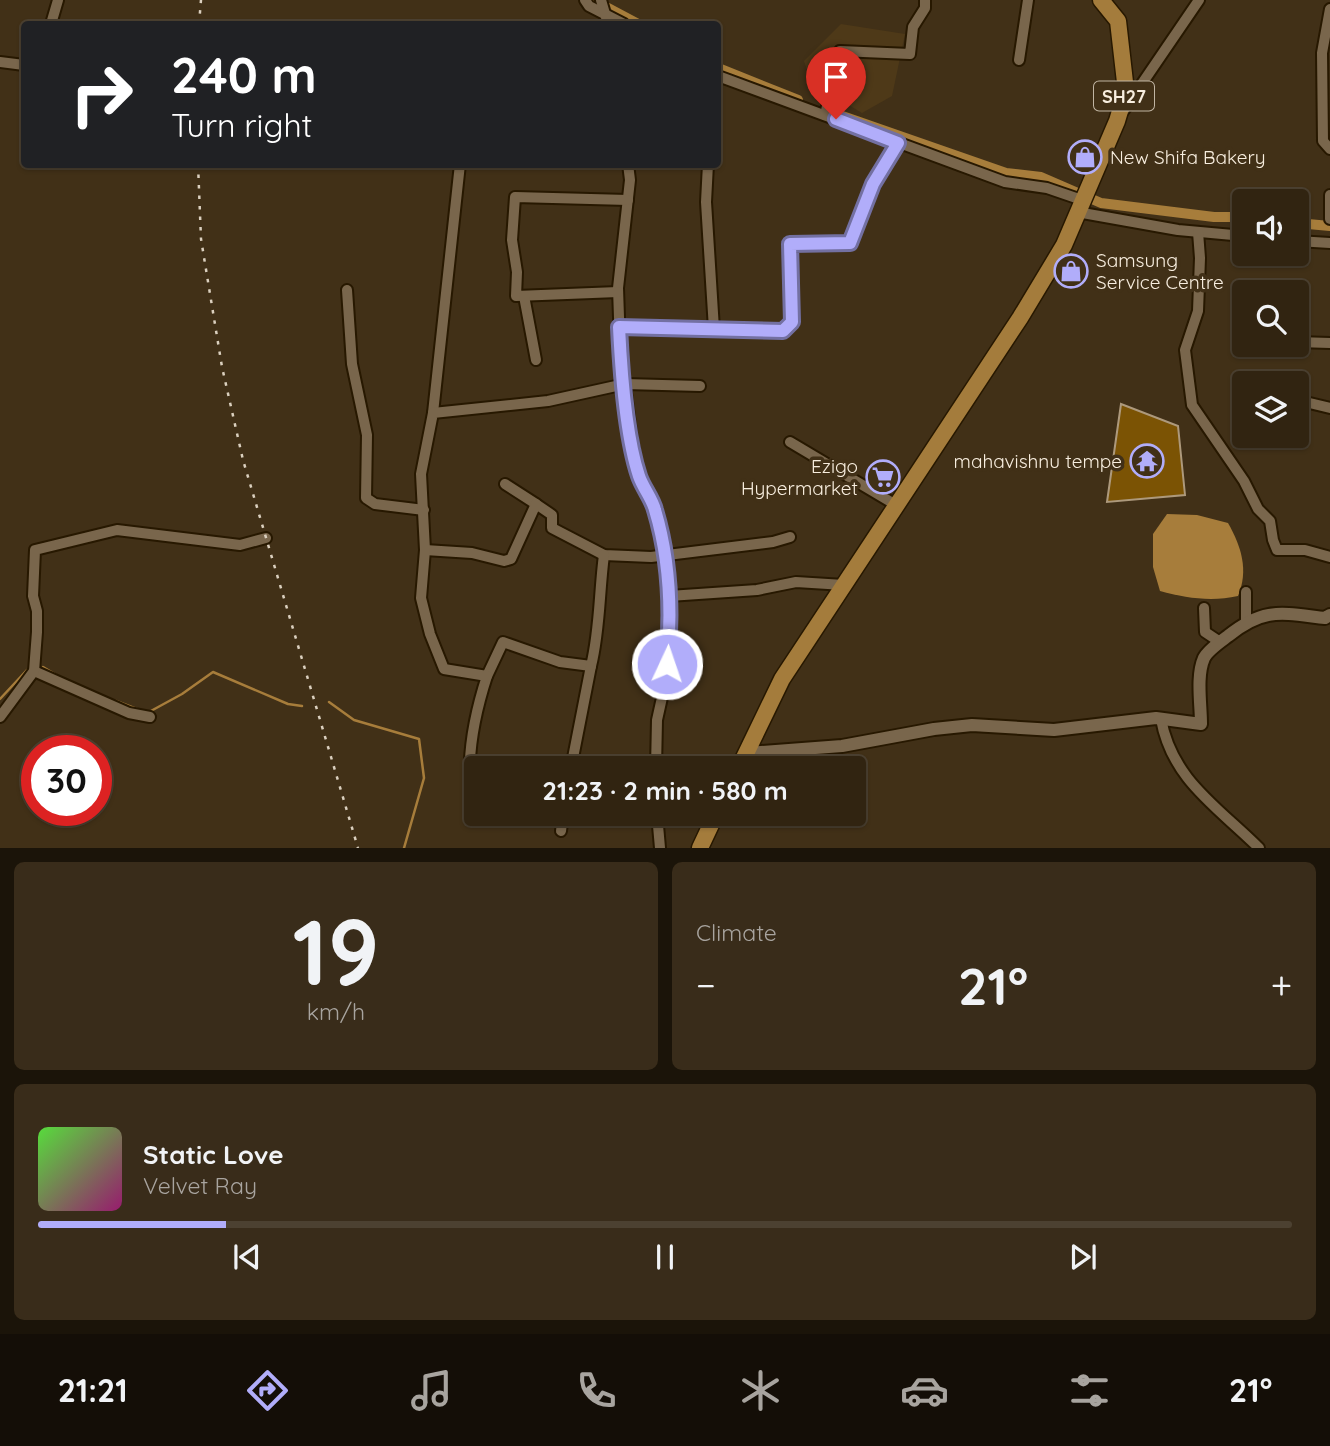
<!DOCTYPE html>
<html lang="en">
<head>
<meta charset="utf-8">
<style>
	body { margin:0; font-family:Quicksand,sans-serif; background:#392c1a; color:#f1f3f6; height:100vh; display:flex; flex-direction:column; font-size:26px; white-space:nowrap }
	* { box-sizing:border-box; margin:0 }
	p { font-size:23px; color:#a8a49f }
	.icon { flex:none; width:38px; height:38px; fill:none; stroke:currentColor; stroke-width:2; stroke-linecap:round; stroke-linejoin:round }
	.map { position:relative; height:848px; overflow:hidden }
	.details { display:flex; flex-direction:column; gap:14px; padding:14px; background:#1b1409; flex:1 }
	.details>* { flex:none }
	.guide { position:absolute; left:21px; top:21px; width:700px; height:147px; border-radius:7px; box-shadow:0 2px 5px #0004,0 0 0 2px #4c4131; background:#202124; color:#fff; overflow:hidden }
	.buttons { position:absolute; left:1232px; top:189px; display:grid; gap:14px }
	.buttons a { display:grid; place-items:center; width:77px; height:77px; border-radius:7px; background:#312411; box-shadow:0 2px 5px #0004,0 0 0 2px #4c4131; font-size:35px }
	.speed { position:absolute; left:21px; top:735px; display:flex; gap:14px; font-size:35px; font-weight:700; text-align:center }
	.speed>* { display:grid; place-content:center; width:91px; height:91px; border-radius:50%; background:#312411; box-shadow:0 2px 5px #0004,0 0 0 2px #4c4131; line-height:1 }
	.speed .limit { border:10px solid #d22; background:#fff; color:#111 }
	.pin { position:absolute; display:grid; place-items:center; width:60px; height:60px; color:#fff; margin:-72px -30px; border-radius:50% 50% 50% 0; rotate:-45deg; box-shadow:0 0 7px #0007 }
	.pin .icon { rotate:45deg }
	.me { position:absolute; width:77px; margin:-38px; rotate:3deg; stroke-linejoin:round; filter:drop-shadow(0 0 5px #0008) }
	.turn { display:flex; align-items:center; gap:24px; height:147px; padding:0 35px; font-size:32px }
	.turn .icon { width:91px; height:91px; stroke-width:2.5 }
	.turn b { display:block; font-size:49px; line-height:60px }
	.big { font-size:52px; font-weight:700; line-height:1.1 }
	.details .widget { flex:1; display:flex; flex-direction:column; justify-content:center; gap:10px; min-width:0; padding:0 24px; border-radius:10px; background:#392c1a }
	.details .dial { align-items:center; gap:0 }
	.dial b { font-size:91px; line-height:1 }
	.song { display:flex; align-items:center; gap:21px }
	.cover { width:84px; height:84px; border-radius:10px; background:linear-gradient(135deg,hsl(110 70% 55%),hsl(320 70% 35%)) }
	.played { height:7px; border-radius:4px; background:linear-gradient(90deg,#b1adfa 15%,#4c4131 15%) }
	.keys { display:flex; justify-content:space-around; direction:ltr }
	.heat { display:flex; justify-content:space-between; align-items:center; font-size:38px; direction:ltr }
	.details .tiles { flex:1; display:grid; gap:14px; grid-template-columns:1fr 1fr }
	.widget:last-child { grid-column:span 2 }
	.trip { position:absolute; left:464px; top:756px; width:402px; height:70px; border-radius:7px; background:#312411; box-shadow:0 2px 5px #0004,0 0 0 2px #4c4131; font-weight:700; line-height:70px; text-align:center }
	.dock { display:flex; height:112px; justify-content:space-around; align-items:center; background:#140e07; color:#a8a49f }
	.dock .icon { width:49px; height:49px }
	.dock .current { color:#b1adfa }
	.dock b { font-size:32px; color:#f1f3f6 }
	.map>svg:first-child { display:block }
	.built { fill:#4e3918 }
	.water { fill:#a77d3b }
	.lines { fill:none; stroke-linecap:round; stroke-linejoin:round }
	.stream { stroke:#a77d3b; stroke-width:2.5 }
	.canal { stroke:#a77d3b; stroke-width:10 }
	.building { fill:#7b5304; stroke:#ad997c; stroke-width:2 }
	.minor-casing { stroke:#271800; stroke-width:14 }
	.tertiary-casing { stroke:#271800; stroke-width:16 }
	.primary-casing { stroke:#271800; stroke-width:19 }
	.minor { stroke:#79664c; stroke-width:10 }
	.tertiary { stroke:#79664c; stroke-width:12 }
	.primary { stroke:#a47c3c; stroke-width:16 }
	.rail { stroke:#dbd0bf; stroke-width:2.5; stroke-dasharray:3.5 7; stroke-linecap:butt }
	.route-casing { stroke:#7370a2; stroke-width:18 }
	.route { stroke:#b1adfa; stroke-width:12 }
	.labels { text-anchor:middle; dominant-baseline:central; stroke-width:7; stroke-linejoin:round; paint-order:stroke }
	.shield { fill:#413017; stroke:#c1b5a3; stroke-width:2 }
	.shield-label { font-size:18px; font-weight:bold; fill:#f8eedf }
	.poi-label { font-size:19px; fill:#f8eedf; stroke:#413017; text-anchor:start }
</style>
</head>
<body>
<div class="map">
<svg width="1330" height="848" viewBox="0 0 1330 848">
	<rect width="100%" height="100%" fill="#413017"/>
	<polygon class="built" points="841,24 905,34 892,96 862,113 811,82 804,61"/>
	<path class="water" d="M1167,514L1197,515L1228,523C1241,546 1249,570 1238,596C1211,602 1186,598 1160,591L1153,567V534Z"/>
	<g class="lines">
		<g class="stream">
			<polyline points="43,667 58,676"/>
			<polyline points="0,699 27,670"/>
			<polyline points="116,701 142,711"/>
			<polyline points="329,702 354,720 419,739 424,778 404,848"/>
			<polyline points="149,712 182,694 213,672 288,704 302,706"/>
		</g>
		<g class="canal">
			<polyline points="593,0 638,24"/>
			<polyline points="718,68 798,100"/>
			<polyline points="825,110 1006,173 1041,177 1101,203 1214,217 1244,217"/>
			<polyline points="1297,223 1330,226"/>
		</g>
	</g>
	<polygon class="building" points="1121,404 1178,426 1185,495 1107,502"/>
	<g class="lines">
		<defs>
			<g id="minor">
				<polyline points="585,0 589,6 624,24"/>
				<polyline points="601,0 608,24"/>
				<polyline points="1330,9 1322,53 1323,141 1330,149"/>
				<polyline points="51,24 58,0"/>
				<polyline points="1019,60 1028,0"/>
				<polyline points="0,62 24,65"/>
				<polyline points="718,76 1005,182 1047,188 1082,200"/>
				<polyline points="1124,110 1199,0"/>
				<polyline points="825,115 840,51 910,54 913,27 925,8 925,0"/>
				<polyline points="628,164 630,180 618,288 620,347 632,440 639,477 654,507 662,538 669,596 669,645 665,684 657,720 656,768"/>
				<polyline points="708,164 706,202 714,329"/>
				<polyline points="1330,195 1330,219"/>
				<polyline points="1077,212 1178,230 1244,236"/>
				<polyline points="1198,232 1200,258 1198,311 1185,350 1192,405 1244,481 1258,509 1270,521 1273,540 1277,550 1305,550 1330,557"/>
				<polyline points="1297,241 1330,243"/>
				<polyline points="347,290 352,364 367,435 366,498 375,504 424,510"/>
				<polyline points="618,292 516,296 517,272 512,240 515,197 628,200"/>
				<polyline points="524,296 536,360"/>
				<polyline points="619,327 783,331 792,322 790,244 850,242 873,184 898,143"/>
				<polyline points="1297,342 1330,343"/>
				<polyline points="1297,400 1330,408"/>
				<polyline points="433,413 460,164"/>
				<polyline points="790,442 896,505"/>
				<polyline points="505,484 536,504"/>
				<polyline points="425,550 472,553 504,561 511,559 536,504 552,515 552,528 604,555 651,557 773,542 790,537"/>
				<polyline points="669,596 757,590 796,582 844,585"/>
				<polyline points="1204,608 1205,632 1220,642"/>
				<polyline points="1246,621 1246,592"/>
				<polyline points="34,671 129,713 150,717"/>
				<path d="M487,676L503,642L560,662L591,666C600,630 599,593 604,555"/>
				<polyline points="0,717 34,671 37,632 37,611 33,596 35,550 117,530 240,545 266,538"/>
				<path d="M1161,719C1172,780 1218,807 1259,848"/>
				<polyline points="571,768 591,666"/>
				<path d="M476,796L471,793C466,753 475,713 487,676L444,669L430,634L421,598L425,550L421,474L433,413L548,401L625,384L700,386"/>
				<polyline points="657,814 660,848"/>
				<polyline points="561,831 563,814"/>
			</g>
			<path id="tertiary" d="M748,753L842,746L934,729L972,725L1054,730L1156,718L1201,724C1201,704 1196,676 1204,658C1208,650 1220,642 1228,636C1264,607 1281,613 1325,618L1330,615"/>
			<g id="primary">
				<polyline points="739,768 782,679 1020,318 1064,245 1117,121 1126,91 1118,21 1101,0"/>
				<polyline points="700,848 716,814"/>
			</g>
		</defs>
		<use href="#minor" class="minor-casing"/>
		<use href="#tertiary" class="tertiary-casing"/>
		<use href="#primary" class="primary-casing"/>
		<use href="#minor" class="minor"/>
		<use href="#tertiary" class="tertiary"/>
		<use href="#primary" class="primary"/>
		<g class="rail">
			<polyline points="199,24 201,0"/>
			<polyline points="198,164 201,239 222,367 243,460 358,848"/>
		</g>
	</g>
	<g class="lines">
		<defs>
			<path id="route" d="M667,664C672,613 670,560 655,510C652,498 643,488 639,476C626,437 621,369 619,327L783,331L792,322L790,244L850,243L873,184L898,143L836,119"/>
		</defs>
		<use href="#route" class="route-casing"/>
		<use href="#route" class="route"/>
	</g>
	<defs>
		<symbol id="shop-ring" viewBox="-11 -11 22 22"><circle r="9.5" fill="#413017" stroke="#b1adfa" stroke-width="1.5"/><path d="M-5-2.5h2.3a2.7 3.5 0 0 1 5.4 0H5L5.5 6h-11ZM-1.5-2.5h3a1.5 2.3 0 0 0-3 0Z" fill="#b1adfa"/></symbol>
		<symbol id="temple-ring" viewBox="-11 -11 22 22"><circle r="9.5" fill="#413017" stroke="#b1adfa" stroke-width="1.5"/><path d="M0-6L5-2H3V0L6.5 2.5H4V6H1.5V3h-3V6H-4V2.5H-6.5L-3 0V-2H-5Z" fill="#b1adfa"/></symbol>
		<symbol id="supermarket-ring" viewBox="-11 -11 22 22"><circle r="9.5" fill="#413017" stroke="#b1adfa" stroke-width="1.5"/><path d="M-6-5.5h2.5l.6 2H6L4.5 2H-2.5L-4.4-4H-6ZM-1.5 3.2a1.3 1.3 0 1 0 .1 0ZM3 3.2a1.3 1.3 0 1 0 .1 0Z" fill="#b1adfa"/></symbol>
	</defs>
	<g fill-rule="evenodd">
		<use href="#shop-ring" x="1066" y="138" width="38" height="38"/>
		<use href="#shop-ring" x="1052" y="252" width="38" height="38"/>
		<use href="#temple-ring" x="1128" y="442" width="38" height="38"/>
		<use href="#supermarket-ring" x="864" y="458" width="38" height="38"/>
	</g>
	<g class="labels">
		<rect class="shield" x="1094" y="81.5" width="60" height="29" rx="5"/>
		<g class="shield-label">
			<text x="1124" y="96">SH27</text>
		</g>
		<g class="poi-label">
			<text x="1110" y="157">New Shifa Bakery</text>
			<text x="1096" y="260">Samsung<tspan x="1096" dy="22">Service Centre</tspan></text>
			<text x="1122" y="461" text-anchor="end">mahavishnu tempe</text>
			<text x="858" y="466" text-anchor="end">Ezigo<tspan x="858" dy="22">Hypermarket</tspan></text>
		</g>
	</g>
</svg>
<div class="buttons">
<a><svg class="icon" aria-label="sound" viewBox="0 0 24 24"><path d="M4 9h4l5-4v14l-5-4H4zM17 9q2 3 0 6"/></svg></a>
<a><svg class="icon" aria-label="search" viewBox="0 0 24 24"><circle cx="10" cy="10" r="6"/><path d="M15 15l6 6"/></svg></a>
<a><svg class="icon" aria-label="layers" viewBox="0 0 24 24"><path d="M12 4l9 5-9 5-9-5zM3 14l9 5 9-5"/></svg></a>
</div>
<div class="speed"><div class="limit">30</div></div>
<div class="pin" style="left:836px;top:119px;background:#d93025"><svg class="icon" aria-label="arrive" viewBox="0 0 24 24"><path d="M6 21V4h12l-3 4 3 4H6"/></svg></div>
<svg class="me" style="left:667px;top:664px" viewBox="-20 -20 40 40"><circle r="17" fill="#b1adfa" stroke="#fff" stroke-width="3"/><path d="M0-11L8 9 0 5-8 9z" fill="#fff"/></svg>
<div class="trip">21:23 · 2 min · 580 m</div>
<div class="guide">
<div class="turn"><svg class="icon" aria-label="right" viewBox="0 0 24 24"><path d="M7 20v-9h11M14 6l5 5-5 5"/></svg><div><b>240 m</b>Turn right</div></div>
</div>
</div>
<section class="details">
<div class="tiles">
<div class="widget dial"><b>19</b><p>km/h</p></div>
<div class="widget"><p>Climate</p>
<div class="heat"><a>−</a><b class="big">21°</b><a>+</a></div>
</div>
<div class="widget">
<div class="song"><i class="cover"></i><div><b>Static Love</b><p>Velvet Ray</p></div></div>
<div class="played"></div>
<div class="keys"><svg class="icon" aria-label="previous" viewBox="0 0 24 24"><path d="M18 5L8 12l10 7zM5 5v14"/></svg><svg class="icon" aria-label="pause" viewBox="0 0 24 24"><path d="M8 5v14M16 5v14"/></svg><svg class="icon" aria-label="next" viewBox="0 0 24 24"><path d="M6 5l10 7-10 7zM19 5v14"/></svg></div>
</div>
</div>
</section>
<nav class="dock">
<b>21:21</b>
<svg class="icon current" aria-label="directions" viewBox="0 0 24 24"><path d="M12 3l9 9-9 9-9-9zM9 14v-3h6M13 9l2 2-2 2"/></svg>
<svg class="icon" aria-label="music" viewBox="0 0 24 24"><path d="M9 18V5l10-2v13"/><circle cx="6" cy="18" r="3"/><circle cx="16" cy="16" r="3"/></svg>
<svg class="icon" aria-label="phone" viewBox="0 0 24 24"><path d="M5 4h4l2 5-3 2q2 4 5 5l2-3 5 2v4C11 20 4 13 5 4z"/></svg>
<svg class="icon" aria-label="climate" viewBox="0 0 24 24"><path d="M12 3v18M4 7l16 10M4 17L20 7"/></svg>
<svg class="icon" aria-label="car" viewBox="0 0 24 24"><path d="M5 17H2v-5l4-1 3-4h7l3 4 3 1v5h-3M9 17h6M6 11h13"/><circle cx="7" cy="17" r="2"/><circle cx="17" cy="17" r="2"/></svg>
<svg class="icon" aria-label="filters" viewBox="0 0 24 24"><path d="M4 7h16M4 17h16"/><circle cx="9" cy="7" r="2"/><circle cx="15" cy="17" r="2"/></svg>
<b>21°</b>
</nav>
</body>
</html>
